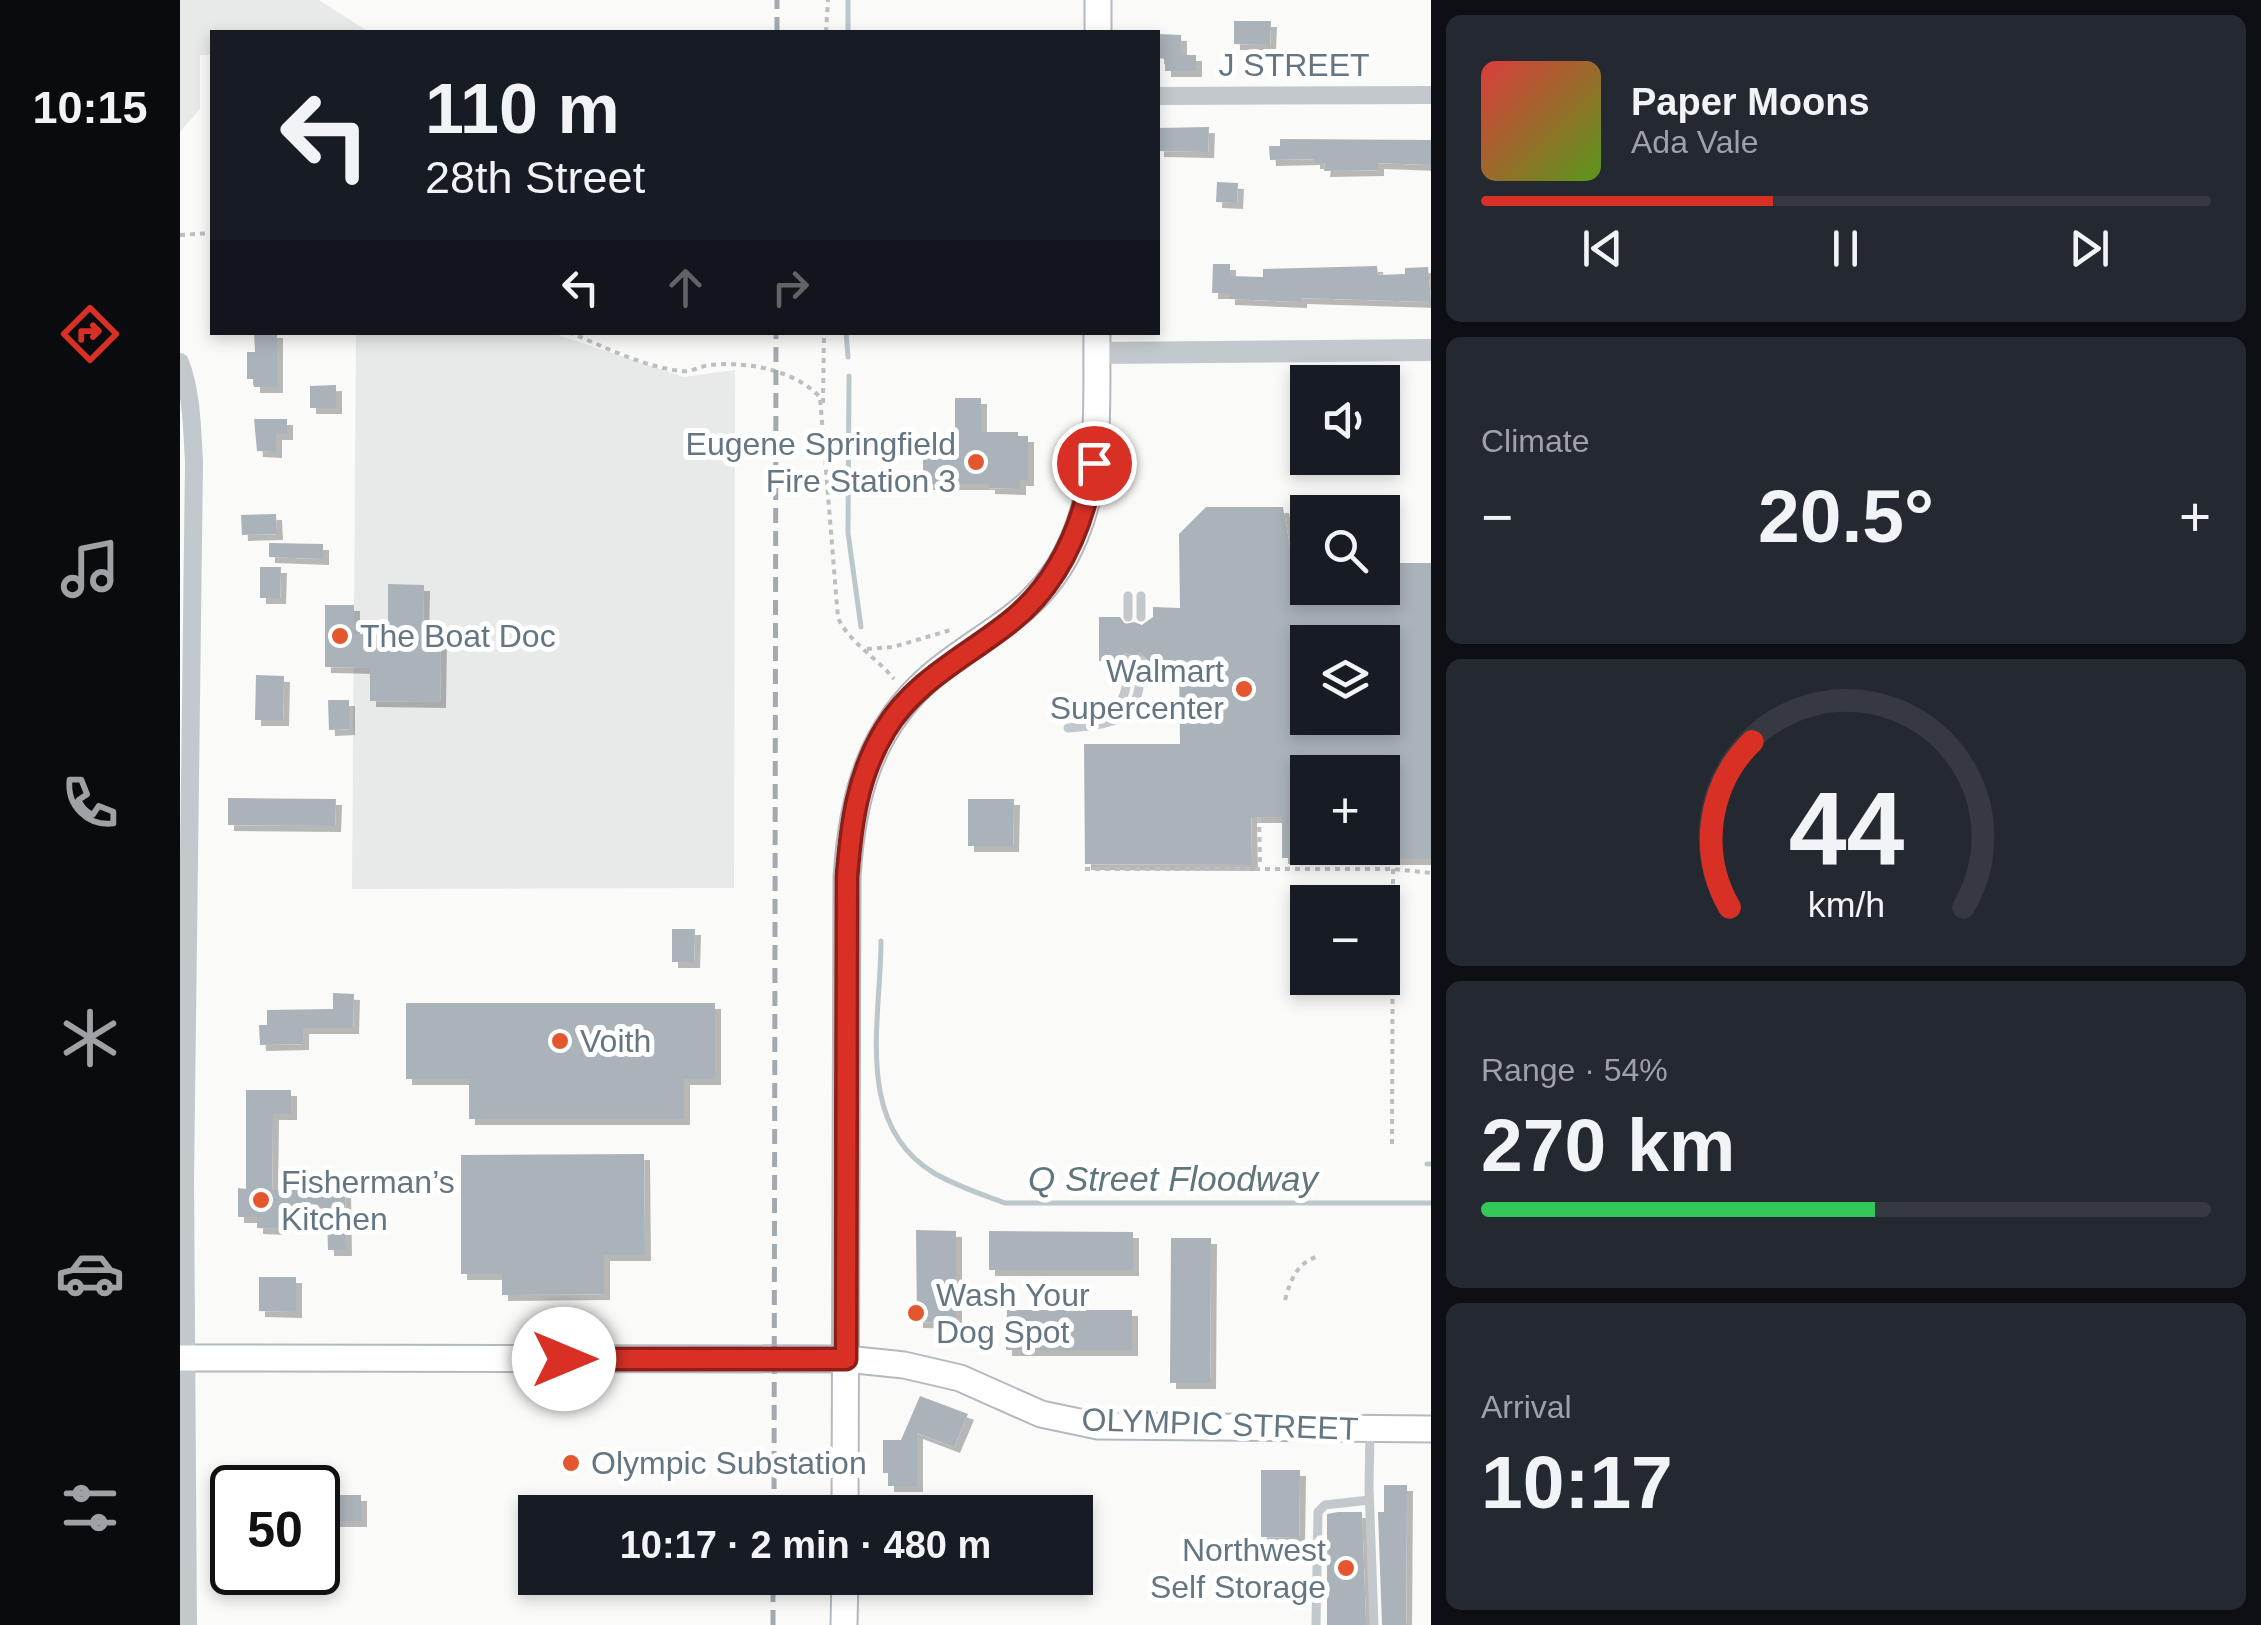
<!DOCTYPE html>
<html lang="en">
<head>
<meta charset="utf-8">
<style>
	body { margin:0; font-family:Helvetica,sans-serif; background:#242831; color:#f1f3f6; height:100vh; display:flex; flex-direction:column; font-size:38px; white-space:nowrap }
	* { box-sizing:border-box; margin:0 }
	p { font-size:32px; color:#9ea1a6 }
	.icon { flex:none; width:55px; height:55px; fill:none; stroke:currentColor; stroke-width:2; stroke-linecap:round; stroke-linejoin:round }
	.map { position:relative; flex:1; overflow:hidden }
	.drawer { display:flex; flex-direction:column; gap:15px; padding:15px; background:#0d0f14; width:830px }
	.drawer>* { flex:none }
	.banner { position:absolute; left:30px; top:30px; width:950px; height:305px; border-radius:0px; box-shadow:0 5px 15px #0003; background:#171b24; color:#f1f3f6; overflow:hidden }
	.buttons { position:absolute; left:1110px; top:365px; display:grid; gap:20px }
	.buttons a { display:grid; place-items:center; width:110px; height:110px; border-radius:0px; background:#171b24; box-shadow:0 5px 15px #0003; font-size:50px }
	.speed { position:absolute; left:30px; top:1465px; display:flex; gap:20px; font-size:50px; font-weight:700; text-align:center }
	.speed>* { display:grid; place-content:center; width:130px; height:130px; border-radius:50%; background:#171b24; box-shadow:0 5px 15px #0003; line-height:1 }
	.speed .limit { border:5px solid #111; border-radius:15px; background:#fff; color:#111 }
	.pin { position:absolute; display:grid; place-items:center; width:85px; height:85px; color:#fff; margin:-42px; border:5px solid #fff; border-radius:50%; box-shadow:0 2px 10px #0007 }
	.me { position:absolute; width:110px; margin:-55px; rotate:90deg; stroke-linejoin:round; filter:drop-shadow(0 0 8px #0008) }
	.turn { display:flex; align-items:center; gap:35px; height:210px; padding:0 50px; font-size:45px }
	.turn .icon { width:130px; height:130px; stroke-width:2.5 }
	.turn b { display:block; font-size:70px; line-height:85px }
	.lanes { display:flex; align-items:center; height:95px; padding:0 50px; background:#0003; justify-content:center; gap:50px; direction:ltr }
	.lanes .off { opacity:.35 }
	.big { font-size:75px; font-weight:800; line-height:1.1 }
	.drawer .tile { flex:1; display:flex; flex-direction:column; justify-content:center; gap:15px; min-width:0; padding:0 35px; border-radius:15px; background:#242831 }
	.drawer .dial { align-items:center; gap:0 }
	.dial svg { height:260px; overflow:visible; fill:none; stroke:#363941; stroke-width:7; stroke-linecap:round; text-anchor:middle }
	.dial text { fill:#f1f3f6; stroke:none }
	.song { display:flex; align-items:center; gap:30px }
	.cover { width:120px; height:120px; border-radius:15px; background:linear-gradient(135deg,hsl(0 70% 55%),hsl(90 70% 35%)) }
	.played { height:10px; border-radius:5px; background:linear-gradient(90deg,#d93025 40%,#363941 40%) }
	.keys { display:flex; justify-content:space-around; direction:ltr }
	.heat { display:flex; justify-content:space-between; align-items:center; font-size:55px; direction:ltr }
	.charge { height:15px; border-radius:8px; background:linear-gradient(90deg,#34c759 54%,#363941 0) }
	.trip { position:absolute; left:338px; top:1495px; width:575px; height:100px; border-radius:0px; background:#171b24; box-shadow:0 5px 15px #0003; font-weight:800; line-height:100px; text-align:center }
	main { display:flex; flex:1; min-height:0 }
	.dock { display:flex; flex-direction:column; width:180px; justify-content:space-around; align-items:center; background:#090b0e; color:#9ea1a6 }
	.dock .icon { width:70px; height:70px }
	.dock .current { color:#d93025 }
	.dock b { font-size:45px; color:#f1f3f6 }
	.map>svg:first-child { display:block }
	.built { fill:#e8e9e9 }
	.lines { fill:none; stroke-linecap:round; stroke-linejoin:round }
	.stream { stroke:#bbc7cb; stroke-width:5 }
	.building { fill:#aab3b9; fill-rule:evenodd; filter:url(#shadow) }
	.secondary-casing { stroke:#b3babf; stroke-width:29 }
	.path { stroke:#bbbfc2; stroke-width:4; stroke-dasharray:5 5; stroke-linecap:butt }
	.service { stroke:#c3c8cc; stroke-width:9 }
	.minor { stroke:#c3c8cc; stroke-width:18 }
	.tertiary { stroke:#c3c8cc; stroke-width:22 }
	.secondary { stroke:#fff; stroke-width:25 }
	.rail { stroke:#a2aab0; stroke-width:5; stroke-dasharray:15 8; stroke-linecap:butt }
	.route-casing { stroke:#8d1f18; stroke-width:25 }
	.route { stroke:#d93025; stroke-width:18 }
	.poi-dot { fill:#e4572e; stroke:#fff; stroke-width:4 }
	.labels { text-anchor:middle; dominant-baseline:central; stroke-width:10; stroke-linejoin:round; paint-order:stroke }
	.street-label { font-size:32px; fill:#657683; stroke:#fff }
	.poi-label { font-size:32px; fill:#657683; stroke:#fff; text-anchor:start }
	.water-label { font-size:35px; font-style:italic; fill:#60757c; stroke:#fff }
</style>
</head>
<body>
<main>
<nav class="dock">
<b>10:15</b>
<svg class="icon current" aria-label="directions" viewBox="0 0 24 24"><path d="M12 3l9 9-9 9-9-9zM9 14v-3h6M13 9l2 2-2 2"/></svg>
<svg class="icon" aria-label="music" viewBox="0 0 24 24"><path d="M9 18V5l10-2v13"/><circle cx="6" cy="18" r="3"/><circle cx="16" cy="16" r="3"/></svg>
<svg class="icon" aria-label="phone" viewBox="0 0 24 24"><path d="M5 4h4l2 5-3 2q2 4 5 5l2-3 5 2v4C11 20 4 13 5 4z"/></svg>
<svg class="icon" aria-label="climate" viewBox="0 0 24 24"><path d="M12 3v18M4 7l16 10M4 17L20 7"/></svg>
<svg class="icon" aria-label="car" viewBox="0 0 24 24"><path d="M5 17H2v-5l4-1 3-4h7l3 4 3 1v5h-3M9 17h6M6 11h13"/><circle cx="7" cy="17" r="2"/><circle cx="17" cy="17" r="2"/></svg>
<svg class="icon" aria-label="filters" viewBox="0 0 24 24"><path d="M4 7h16M4 17h16"/><circle cx="9" cy="7" r="2"/><circle cx="15" cy="17" r="2"/></svg>
</nav>
<div class="map">
<svg width="1251" height="1625" viewBox="0 0 1251 1625">
	<defs>
		<filter id="shadow"><feDropShadow dx="6" dy="6" stdDeviation="0" flood-color="#0004"/></filter>
	</defs>
	<rect width="100%" height="100%" fill="#fafaf8"/>
	<g class="built">
		<polygon points="0,0 139,0 189,32 32,32 32,55 20,55 20,109 0,132"/>
		<polygon points="176,333 372,333 504,377 555,370 554,888 172,889"/>
	</g>
	<g class="lines">
		<g class="stream">
			<polyline points="668,0 668,32"/>
			<polyline points="666,332 668,357"/>
			<polyline points="669,376 668,533 681,627"/>
			<path d="M701,941C701,1020 673,1124 754,1173C776,1186 801,1194 825,1203H1251"/>
			<polyline points="1247,1164 1251,1164"/>
		</g>
	</g>
	<g class="building">
		<polygon points="1054,21 1091,21 1090,45 1054,44"/>
		<polygon points="978,34 1001,35 1001,55 1016,55 1016,71 985,71 985,59 978,58"/>
		<polygon points="1029,127 1028,152 978,151 978,128"/>
		<polygon points="1100,139 1251,140 1251,165 1198,163 1198,170 1144,171 1145,163 1134,163 1134,159 1090,160 1089,146 1100,146"/>
		<polygon points="1037,182 1058,183 1057,203 1036,202"/>
		<polygon points="1033,264 1050,264 1050,276 1083,277 1083,269 1197,266 1198,275 1225,274 1225,268 1248,267 1251,302 1121,298 1121,302 1049,299 1049,293 1032,293"/>
		<polygon points="74,332 97,332 97,387 74,387 74,379 67,379 67,352 75,352"/>
		<polygon points="156,385 156,408 130,408 130,386"/>
		<polygon points="775,398 801,398 801,432 838,432 838,436 848,436 848,480 840,480 840,489 809,488 809,484 747,484 747,475 743,475 743,448 775,448"/>
		<polygon points="74,419 107,419 107,434 96,434 96,452 77,451"/>
		<path d="M1026,507H1103L1113,564H1128V588H1202V563H1251V859H1202V772H1128V858H1102V817H1071L1072,865L905,864L904,744H1000L999,661H969L960,653L955,656L945,653L940,661H919V617H940L945,624L954,622L962,625L973,617V607L1000,608L999,534ZM1128,642H1202V718H1128Z"/>
		<polygon points="96,514 97,534 62,535 61,515"/>
		<polygon points="89,543 143,544 143,559 89,557"/>
		<polygon points="80,567 101,567 100,598 80,598"/>
		<polygon points="208,584 244,585 243,635 261,635 260,702 190,701 190,668 145,667 145,605 174,605 174,634 208,635"/>
		<polygon points="76,675 104,676 103,720 75,720"/>
		<polygon points="148,700 169,700 169,729 149,730"/>
		<polygon points="48,798 156,799 155,826 48,825"/>
		<polygon points="788,799 834,799 833,846 788,846"/>
		<polygon points="492,929 515,929 514,962 492,962"/>
		<polygon points="153,993 174,994 173,1028 123,1028 123,1044 80,1045 79,1025 87,1025 87,1010 153,1009"/>
		<polygon points="226,1003 535,1003 535,1079 504,1079 504,1119 289,1119 289,1079 226,1079"/>
		<polygon points="66,1090 111,1090 111,1114 93,1114 92,1190 165,1190 166,1250 148,1250 147,1208 100,1209 100,1229 77,1228 77,1217 58,1217 58,1188 66,1189"/>
		<polygon points="464,1154 465,1255 424,1255 424,1294 322,1295 322,1274 281,1274 281,1155"/>
		<polygon points="736,1230 776,1231 776,1323 737,1322"/>
		<polygon points="809,1231 953,1232 953,1270 809,1270"/>
		<polygon points="991,1238 1031,1238 1030,1383 990,1383"/>
		<polygon points="79,1277 116,1277 116,1312 79,1311"/>
		<polygon points="827,1310 952,1310 952,1350 826,1350"/>
		<polygon points="740,1396 788,1414 774,1447 737,1433 737,1486 708,1486 708,1473 703,1473 703,1440 721,1440"/>
		<polygon points="1081,1470 1120,1470 1119,1538 1081,1537"/>
		<polygon points="1204,1485 1227,1485 1226,1625 1202,1625 1198,1512 1204,1512"/>
		<polygon points="39,1490 52,1490 52,1528 39,1526"/>
		<rect x="138" y="1495" width="43" height="26"/>
		<polygon points="829,1496 895,1498 894,1512 829,1512"/>
		<polygon points="1158,1512 1182,1512 1186,1625 1147,1625 1147,1514"/>
	</g>
	<g class="lines">
		<defs>
			<g id="secondary">
				<polyline points="918,32 918,0"/>
				<polyline points="0,1358 666,1359 724,1365 780,1378 861,1414 918,1426 1251,1429"/>
				<path d="M665,1512L667,877C672,797 690,727 755,673C811,627 864,612 895,536C922,471 916,402 917,332"/>
				<polyline points="664,1625 665,1578"/>
			</g>
		</defs>
		<use href="#secondary" class="secondary-casing"/>
		<g class="path">
			<polyline points="646,32 648,0"/>
			<polyline points="0,235 32,233"/>
			<path d="M389,332C424,347 462,366 500,371C510,373 520,366 530,365C567,361 614,370 640,397L658,618C669,642 697,658 714,679"/>
			<polyline points="643,403 644,332"/>
			<polyline points="687,649 713,647 774,629"/>
			<polyline points="1079,817 1080,867"/>
			<polyline points="905,869 1213,869 1251,873"/>
			<polyline points="1212,1144 1213,869"/>
			<path d="M1105,1300C1111,1279 1116,1264 1138,1256"/>
		</g>
		<g class="service">
			<polyline points="948,596 948,617"/>
			<polyline points="961,596 961,617"/>
			<path d="M889,714C935,712 948,712 948,661"/>
			<path d="M888,728C942,723 961,720 961,661"/>
			<polyline points="1190,1431 1189,1488 1194,1625"/>
			<polyline points="1136,1625 1138,1512 1145,1505 1189,1500"/>
		</g>
		<g class="minor">
			<polyline points="978,96 1251,95"/>
			<path d="M0,362C12,393 12,429 14,462L5,1180L8,1625"/>
		</g>
		<polyline class="tertiary" points="916,353 1251,350"/>
		<use href="#secondary" class="secondary"/>
		<g class="rail">
			<polyline points="597,32 597,0"/>
			<polyline points="594,1512 596,332"/>
			<polyline points="593,1625 593,1578"/>
		</g>
	</g>
	<g class="lines">
		<defs>
			<path id="route" d="M384,1359H666L667,877C671,825 677,776 705,730C735,680 786,657 831,621C880,582 904,522 914,463"/>
		</defs>
		<use href="#route" class="route-casing"/>
		<use href="#route" class="route"/>
	</g>
	<g class="poi-dot">
		<circle cx="796" cy="462" r="10"/>
		<circle cx="160" cy="636" r="10"/>
		<circle cx="1064" cy="689" r="10"/>
		<circle cx="380" cy="1041" r="10"/>
		<circle cx="81" cy="1200" r="10"/>
		<circle cx="736" cy="1313" r="10"/>
		<circle cx="391" cy="1463" r="10"/>
		<circle cx="1166" cy="1568" r="10"/>
	</g>
	<g class="labels">
		<g class="street-label">
			<text x="1114" y="65">J STREET</text>
			<text transform="translate(1040 1424) rotate(2)">OLYMPIC STREET</text>
		</g>
		<g class="poi-label">
			<text x="776" y="444" text-anchor="end">Eugene Springfield<tspan x="776" dy="37">Fire Station 3</tspan></text>
			<text x="180" y="636">The Boat Doc</text>
			<text x="1044" y="671" text-anchor="end">Walmart<tspan x="1044" dy="37">Supercenter</tspan></text>
			<text x="400" y="1041">Voith</text>
			<text x="101" y="1182">Fisherman’s<tspan x="101" dy="37">Kitchen</tspan></text>
			<text x="756" y="1295">Wash Your<tspan x="756" dy="37">Dog Spot</tspan></text>
			<text x="411" y="1463">Olympic Substation</text>
			<text x="1146" y="1550" text-anchor="end">Northwest<tspan x="1146" dy="37">Self Storage</tspan></text>
		</g>
		<g class="water-label">
			<text x="993" y="1178">Q Street Floodway</text>
		</g>
	</g>
</svg>
<div class="buttons">
<a><svg class="icon" aria-label="sound" viewBox="0 0 24 24"><path d="M4 9h4l5-4v14l-5-4H4zM17 9q2 3 0 6"/></svg></a>
<a><svg class="icon" aria-label="search" viewBox="0 0 24 24"><circle cx="10" cy="10" r="6"/><path d="M15 15l6 6"/></svg></a>
<a><svg class="icon" aria-label="layers" viewBox="0 0 24 24"><path d="M12 4l9 5-9 5-9-5zM3 14l9 5 9-5"/></svg></a>
<a>+</a>
<a>−</a>
</div>
<div class="speed"><div class="limit">50</div></div>
<div class="pin" style="left:914px;top:463px;background:#d93025"><svg class="icon" aria-label="arrive" viewBox="0 0 24 24"><path d="M6 21V4h12l-3 4 3 4H6"/></svg></div>
<svg class="me" style="left:384px;top:1359px" viewBox="-20 -20 40 40"><circle r="19" fill="#fff"/><path d="M0-13L10 11 0 6-10 11z" fill="#d93025"/></svg>
<div class="trip">10:17 · 2 min · 480 m</div>
<div class="banner">
<div class="turn"><svg class="icon" aria-label="left" viewBox="0 0 24 24"><path d="M17 20v-9H6M10 6l-5 5 5 5"/></svg><div><b>110 m</b>28th Street</div></div>
<div class="lanes"><svg class="icon" aria-label="left" viewBox="0 0 24 24"><path d="M17 20v-9H6M10 6l-5 5 5 5"/></svg><svg class="icon off" aria-label="ahead" viewBox="0 0 24 24"><path d="M12 20V5M6 11l6-6 6 6"/></svg><svg class="icon off" aria-label="right" viewBox="0 0 24 24"><path d="M7 20v-9h11M14 6l5 5-5 5"/></svg></div>
</div>
</div>
<section class="drawer">
<div class="tile">
<div class="song"><i class="cover"></i><div><b>Paper Moons</b><p>Ada Vale</p></div></div>
<div class="played"></div>
<div class="keys"><svg class="icon" aria-label="previous" viewBox="0 0 24 24"><path d="M18 5L8 12l10 7zM5 5v14"/></svg><svg class="icon" aria-label="pause" viewBox="0 0 24 24"><path d="M8 5v14M16 5v14"/></svg><svg class="icon" aria-label="next" viewBox="0 0 24 24"><path d="M6 5l10 7-10 7zM19 5v14"/></svg></div>
</div>
<div class="tile"><p>Climate</p>
<div class="heat"><a>−</a><b class="big">20.5°</b><a>+</a></div>
</div>
<div class="tile dial"><svg viewBox="0 0 100 80">
<path d="M14 69A42 42 0 1 1 86 69"/>
<path d="M14 69A42 42 0 0 1 21 18" stroke="#d93025"/>
<text x="50" y="56" font-size="32" font-weight="700">44</text>
<text x="50" y="72" font-size="11">km/h</text>
</svg></div>
<div class="tile"><p>Range · 54%</p><b class="big">270 km</b><div class="charge"></div></div>
<div class="tile"><p>Arrival</p><b class="big">10:17</b></div>
</section>
</main>
</body>
</html>
